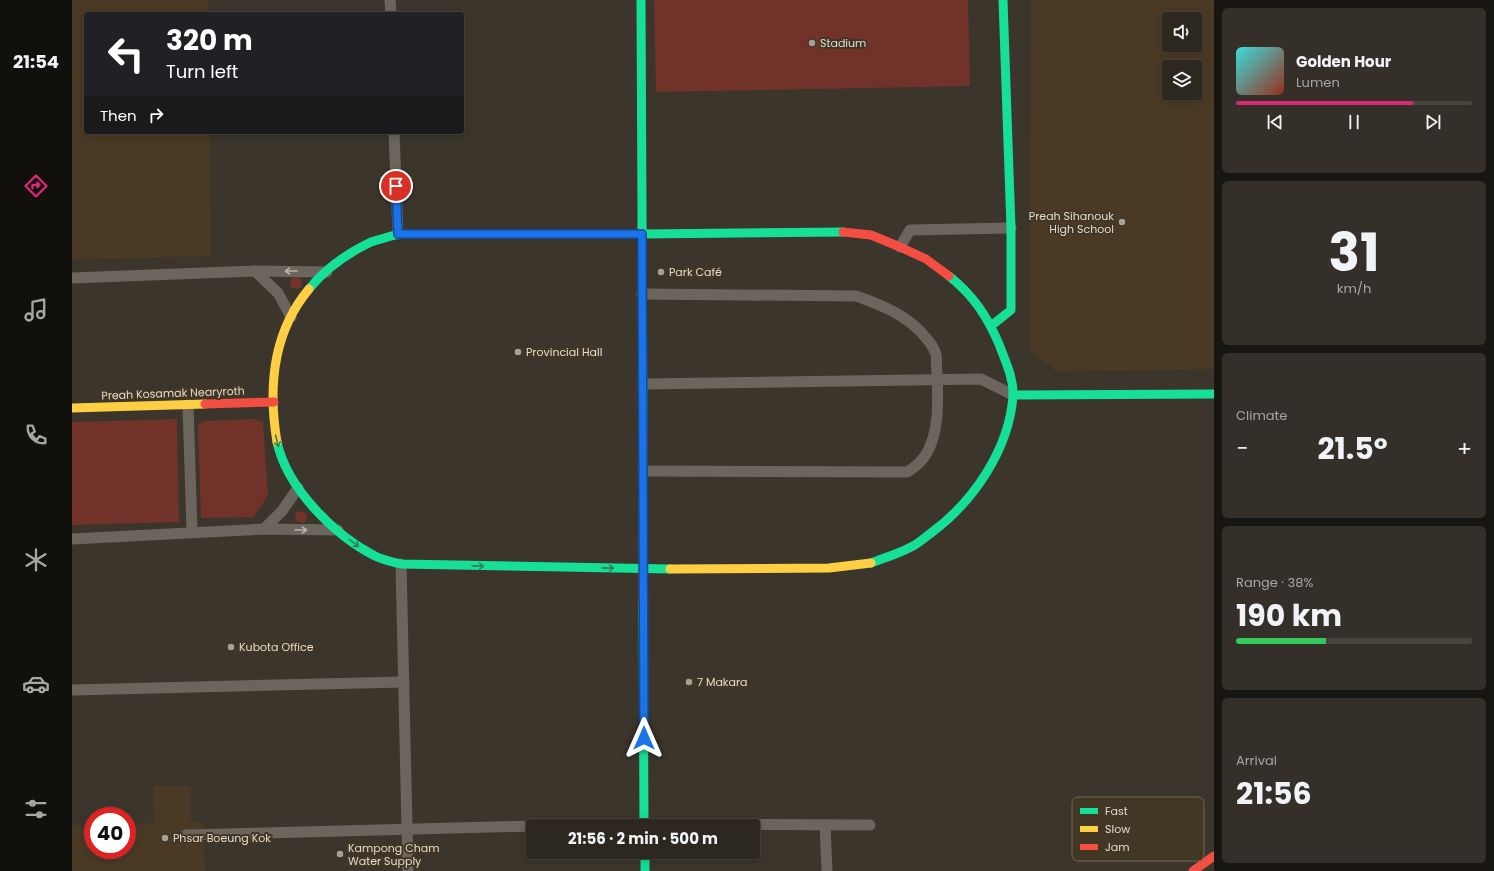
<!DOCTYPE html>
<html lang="en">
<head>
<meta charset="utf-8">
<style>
	body { margin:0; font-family:Poppins,sans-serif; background:#343029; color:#f1f3f6; height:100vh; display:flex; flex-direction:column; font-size:15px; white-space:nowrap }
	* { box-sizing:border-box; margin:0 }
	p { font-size:13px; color:#a6a6a5 }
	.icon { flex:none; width:22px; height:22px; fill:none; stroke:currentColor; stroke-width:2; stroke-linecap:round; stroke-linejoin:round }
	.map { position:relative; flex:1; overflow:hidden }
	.drawer { display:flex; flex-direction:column; gap:8px; padding:8px; background:#181612; width:280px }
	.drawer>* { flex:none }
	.guide { position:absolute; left:12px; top:12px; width:380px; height:122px; border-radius:4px; box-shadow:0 2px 10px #0003,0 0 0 1px #48443e; background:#202124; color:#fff; overflow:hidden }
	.buttons { position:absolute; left:1090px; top:12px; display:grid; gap:8px }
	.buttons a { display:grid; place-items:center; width:40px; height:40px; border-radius:4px; background:#2c2820; box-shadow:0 2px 10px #0003,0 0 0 1px #48443e; font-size:20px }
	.speed { position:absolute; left:12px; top:807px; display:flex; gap:8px; font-size:20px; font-weight:700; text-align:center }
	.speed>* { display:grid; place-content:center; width:52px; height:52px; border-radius:50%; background:#2c2820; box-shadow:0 2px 10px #0003,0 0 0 1px #48443e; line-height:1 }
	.speed .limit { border:6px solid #d22; background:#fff; color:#111 }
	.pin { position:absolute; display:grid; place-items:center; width:34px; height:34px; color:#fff; margin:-17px; border:2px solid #fff; border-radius:50%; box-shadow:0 1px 4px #0007 }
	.me { position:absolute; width:44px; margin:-22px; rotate:0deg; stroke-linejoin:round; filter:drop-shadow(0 0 3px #0008) }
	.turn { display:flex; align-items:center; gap:14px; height:84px; padding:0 16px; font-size:18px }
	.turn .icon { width:52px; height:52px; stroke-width:2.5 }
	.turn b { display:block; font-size:28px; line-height:34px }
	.then { display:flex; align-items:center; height:38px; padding:0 16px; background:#0003; gap:8px; font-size:15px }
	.big { font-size:30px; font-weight:700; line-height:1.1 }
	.drawer .card { flex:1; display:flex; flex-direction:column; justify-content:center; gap:6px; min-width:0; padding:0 14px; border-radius:6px; background:#343029 }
	.drawer .dial { align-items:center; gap:0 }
	.dial b { font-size:52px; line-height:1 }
	.song { display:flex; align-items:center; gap:12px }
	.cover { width:48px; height:48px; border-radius:6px; background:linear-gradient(135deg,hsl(180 70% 55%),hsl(10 70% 35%)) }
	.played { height:4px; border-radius:2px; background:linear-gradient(90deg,#db2777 75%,#48443e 75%) }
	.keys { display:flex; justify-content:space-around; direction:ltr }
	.heat { display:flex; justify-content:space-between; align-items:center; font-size:22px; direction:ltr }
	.charge { height:6px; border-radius:3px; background:linear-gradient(90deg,#34c759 38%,#48443e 0) }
	.trip { position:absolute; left:454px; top:819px; width:234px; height:40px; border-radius:4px; background:#2c2820; box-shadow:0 2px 10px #0003,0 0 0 1px #48443e; font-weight:700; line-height:40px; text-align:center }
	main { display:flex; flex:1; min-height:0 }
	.dock { display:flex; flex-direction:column; width:72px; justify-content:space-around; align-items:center; background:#12100d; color:#a6a6a5 }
	.dock .icon { width:28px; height:28px }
	.dock .selected { color:#db2777 }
	.dock b { font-size:18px; color:#f1f3f6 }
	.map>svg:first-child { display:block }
	.built { fill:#4a3a25; fill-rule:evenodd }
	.green { fill:#713329 }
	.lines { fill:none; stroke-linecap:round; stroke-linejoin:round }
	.street { stroke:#6b655e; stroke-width:11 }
	.fast { stroke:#16e098; stroke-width:9 }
	.slow { stroke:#ffcf43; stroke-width:9 }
	.jam { stroke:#f24e42; stroke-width:9 }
	.oneway { stroke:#b8b1a7 }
	.oneway2 { stroke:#2e8258 }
	.route-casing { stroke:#114b97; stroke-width:10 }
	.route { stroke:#1a73e8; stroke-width:7 }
	.poi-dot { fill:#a8a096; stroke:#423624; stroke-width:1.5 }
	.labels { text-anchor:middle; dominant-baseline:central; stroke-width:4; stroke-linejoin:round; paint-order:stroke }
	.poi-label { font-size:11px; fill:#e2dacf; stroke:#423624; text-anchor:start }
	.street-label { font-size:11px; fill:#e2dacf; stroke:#423624 }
	.key { fill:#423624; stroke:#726757; stroke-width:1 }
	.key-label { font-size:11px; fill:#e2dacf }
</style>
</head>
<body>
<main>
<nav class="dock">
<b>21:54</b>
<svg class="icon selected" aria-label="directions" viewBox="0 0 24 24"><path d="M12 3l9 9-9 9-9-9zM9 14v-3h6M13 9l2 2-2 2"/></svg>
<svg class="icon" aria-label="music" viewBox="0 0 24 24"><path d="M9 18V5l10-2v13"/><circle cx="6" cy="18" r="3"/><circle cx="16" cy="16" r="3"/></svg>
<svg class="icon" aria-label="phone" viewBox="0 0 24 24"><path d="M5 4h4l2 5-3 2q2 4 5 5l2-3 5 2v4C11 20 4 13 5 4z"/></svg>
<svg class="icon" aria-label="climate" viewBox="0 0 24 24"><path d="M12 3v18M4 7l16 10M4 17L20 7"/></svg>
<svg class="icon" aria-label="car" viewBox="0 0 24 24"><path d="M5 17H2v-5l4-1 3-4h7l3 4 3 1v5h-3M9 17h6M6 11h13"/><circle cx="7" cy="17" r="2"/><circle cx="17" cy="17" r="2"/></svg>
<svg class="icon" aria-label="filters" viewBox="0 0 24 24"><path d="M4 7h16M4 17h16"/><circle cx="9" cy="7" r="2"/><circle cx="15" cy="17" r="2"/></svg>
</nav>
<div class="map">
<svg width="1142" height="871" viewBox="0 0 1142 871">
	<rect width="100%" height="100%" fill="#3b352b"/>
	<g class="built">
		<polygon points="0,0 136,0 136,14 14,14 14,132 138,132 139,256 0,260"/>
		<path d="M959,0H1142V369L987,372L958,351ZM1097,19H1123V45H1097ZM1097,67H1123V93H1097Z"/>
		<polygon points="81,786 119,786 119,822 131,822 133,871 0,871 0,825 21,825 21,850 55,850 55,824 82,823"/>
	</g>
	<g class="green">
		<polygon points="582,0 896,0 898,86 584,92"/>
		<circle cx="224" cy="283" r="6"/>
		<polygon points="105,419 107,522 0,525 0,422"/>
		<polygon points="183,419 191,422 196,495 182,517 129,518 126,425 133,421"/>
		<circle cx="229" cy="517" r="6"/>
	</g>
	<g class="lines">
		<g class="street">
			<polyline points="318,0 319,14"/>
			<polyline points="322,132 326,234"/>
			<polyline points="828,247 838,230 939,228"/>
			<polyline points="183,271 206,293 219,317"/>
			<polyline points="0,278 183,271 255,272"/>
			<path d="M570,294L784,296C810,305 837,316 854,338C858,342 862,349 864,354C865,359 864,367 865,372C866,399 868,433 853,456C848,463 842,468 835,472L571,471"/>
			<polyline points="571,384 909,379 941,395"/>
			<polyline points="116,405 120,532"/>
			<polyline points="192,529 210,511 226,488"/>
			<polyline points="0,539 192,529 266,530"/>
			<polyline points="329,564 336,871"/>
			<polyline points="0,690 332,682"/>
			<polyline points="753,825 755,871"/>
			<polyline points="475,826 572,824 798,825"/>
			<polyline points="114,835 461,826"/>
		</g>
		<g class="fast">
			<polyline points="569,0 571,429"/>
			<path d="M237,289C253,269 276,253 299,242C308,239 317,237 326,234H570L771,232"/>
			<polyline points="919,326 939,310 939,228 931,0"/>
			<polyline points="941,395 1142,394"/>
			<path d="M205,442C215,488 262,535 303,556C311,560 320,562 329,564L598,569"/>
			<path d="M799,563C812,558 826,554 839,547C846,544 852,538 859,533C901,502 937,450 941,396C942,378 933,361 927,344C915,316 901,295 877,276"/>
			<polyline points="571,604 572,826"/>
			<polyline points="573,852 573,871"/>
		</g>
		<g class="slow">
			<polyline points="0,408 133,404"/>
			<path d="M205,442C196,388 201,332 237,289"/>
			<polyline points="598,569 757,568 799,563"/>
		</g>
		<g class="jam">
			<polyline points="771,232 799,235 828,247 854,259 877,276"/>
			<polyline points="133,404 202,402"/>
			<polyline points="571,429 571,604"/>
			<polyline points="1121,871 1142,856"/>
		</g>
	</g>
	<defs><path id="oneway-shaft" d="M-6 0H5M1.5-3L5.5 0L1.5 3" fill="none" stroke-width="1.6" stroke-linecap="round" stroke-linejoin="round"/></defs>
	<g class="oneway">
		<use href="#oneway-shaft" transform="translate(219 271) rotate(-180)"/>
		<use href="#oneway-shaft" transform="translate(229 530)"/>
	</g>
	<g class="oneway2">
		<use href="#oneway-shaft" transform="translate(205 441) rotate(77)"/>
		<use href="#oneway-shaft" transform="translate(282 543) rotate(38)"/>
		<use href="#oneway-shaft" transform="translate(406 566) rotate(1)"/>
		<use href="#oneway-shaft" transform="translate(536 568) rotate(1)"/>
	</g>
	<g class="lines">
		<defs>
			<polyline id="route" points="324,186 326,234 570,234 572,738"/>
		</defs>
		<use href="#route" class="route-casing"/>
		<use href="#route" class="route"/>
	</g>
	<g class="poi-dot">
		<circle cx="740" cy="43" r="4"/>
		<circle cx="1050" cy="222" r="4"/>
		<circle cx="589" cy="272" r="4"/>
		<circle cx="446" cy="352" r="4"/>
		<circle cx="159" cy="647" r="4"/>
		<circle cx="617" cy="682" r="4"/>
		<circle cx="93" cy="838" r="4"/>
		<circle cx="268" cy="854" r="4"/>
	</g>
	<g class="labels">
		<g class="poi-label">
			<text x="748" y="43">Stadium</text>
			<text x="1042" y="216" text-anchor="end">Preah Sihanouk<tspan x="1042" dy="13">High School</tspan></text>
			<text x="597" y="272">Park Café</text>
			<text x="454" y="352">Provincial Hall</text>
			<text x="167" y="647">Kubota Office</text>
			<text x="625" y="682">7 Makara</text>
			<text x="101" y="838">Phsar Boeung Kok</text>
			<text x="276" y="848">Kampong Cham<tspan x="276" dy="13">Water Supply</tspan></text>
		</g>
		<g class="street-label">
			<text transform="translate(101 393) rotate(-2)">Preah Kosamak Nearyroth</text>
		</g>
	</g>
	<rect x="1000" y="797" width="132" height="64" rx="6" class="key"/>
	<rect x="1008" y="808" width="18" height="6" fill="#16e098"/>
	<rect x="1008" y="826" width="18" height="6" fill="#ffcf43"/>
	<rect x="1008" y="844" width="18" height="6" fill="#f24e42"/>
	<g class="key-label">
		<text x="1033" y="815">Fast</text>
		<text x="1033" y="833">Slow</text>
		<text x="1033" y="851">Jam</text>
	</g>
</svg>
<div class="buttons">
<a><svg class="icon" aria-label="sound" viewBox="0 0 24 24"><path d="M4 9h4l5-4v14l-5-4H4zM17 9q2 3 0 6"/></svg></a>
<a><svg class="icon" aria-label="layers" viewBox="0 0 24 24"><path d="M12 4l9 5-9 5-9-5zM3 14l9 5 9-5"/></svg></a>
</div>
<div class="speed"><div class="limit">40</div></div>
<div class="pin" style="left:324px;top:186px;background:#d93025"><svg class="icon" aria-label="arrive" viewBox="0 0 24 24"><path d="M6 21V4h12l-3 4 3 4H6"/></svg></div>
<svg class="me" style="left:572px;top:738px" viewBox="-20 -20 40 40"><path d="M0-17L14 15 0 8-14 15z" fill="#1a73e8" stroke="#fff" stroke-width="4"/></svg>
<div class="trip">21:56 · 2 min · 500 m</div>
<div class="guide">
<div class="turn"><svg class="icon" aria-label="left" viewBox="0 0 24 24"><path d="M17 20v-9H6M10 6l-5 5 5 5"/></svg><div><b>320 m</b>Turn left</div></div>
<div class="then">Then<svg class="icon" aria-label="right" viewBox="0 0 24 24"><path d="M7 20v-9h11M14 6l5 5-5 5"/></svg></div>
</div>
</div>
<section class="drawer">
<div class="card">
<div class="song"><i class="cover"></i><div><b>Golden Hour</b><p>Lumen</p></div></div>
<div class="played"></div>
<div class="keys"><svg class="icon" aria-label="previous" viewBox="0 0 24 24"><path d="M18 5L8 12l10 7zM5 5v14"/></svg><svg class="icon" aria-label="pause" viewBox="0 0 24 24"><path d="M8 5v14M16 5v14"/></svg><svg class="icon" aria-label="next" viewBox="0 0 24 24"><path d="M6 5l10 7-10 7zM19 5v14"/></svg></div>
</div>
<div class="card dial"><b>31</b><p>km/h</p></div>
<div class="card"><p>Climate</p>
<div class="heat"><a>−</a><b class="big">21.5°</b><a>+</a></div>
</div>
<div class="card"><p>Range · 38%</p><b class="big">190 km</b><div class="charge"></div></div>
<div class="card"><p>Arrival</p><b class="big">21:56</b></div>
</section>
</main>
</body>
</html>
